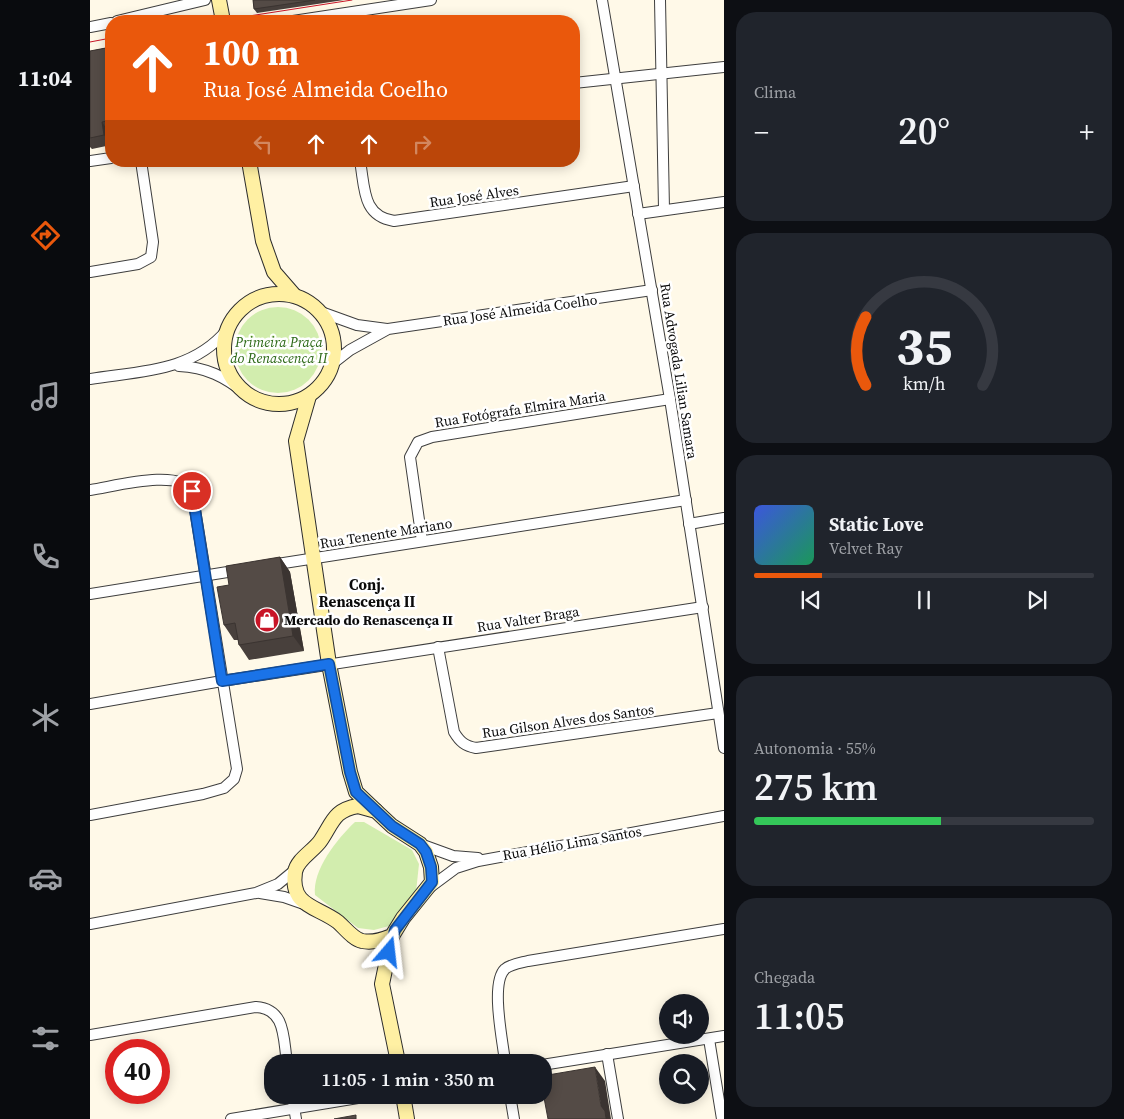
<!DOCTYPE html>
<html lang="pt">
<head>
<meta charset="utf-8">
<style>
	body { margin:0; font-family:"Source Serif 4",serif; background:#20242c; color:#f1f3f6; height:100vh; display:flex; flex-direction:column; font-size:19px; white-space:nowrap }
	* { box-sizing:border-box; margin:0 }
	p { font-size:16px; color:#9ea1a6 }
	.icon { flex:none; width:28px; height:28px; fill:none; stroke:currentColor; stroke-width:2; stroke-linecap:round; stroke-linejoin:round }
	.map { position:relative; flex:1; overflow:hidden }
	.sheet { display:flex; flex-direction:column; gap:12px; padding:12px; background:#0d0f14; width:400px }
	.sheet>* { flex:none }
	.hud { position:absolute; left:15px; top:15px; width:475px; height:152px; border-radius:20px; box-shadow:0 2px 12px #0003; background:#ea580c; color:#fff; overflow:hidden }
	.buttons { position:absolute; left:569px; top:994px; display:grid; gap:10px }
	.buttons a { display:grid; place-items:center; width:50px; height:50px; border-radius:50%; background:#171b24; box-shadow:0 2px 12px #0003; font-size:25px }
	.speed { position:absolute; left:15px; top:1039px; display:flex; gap:10px; font-size:25px; font-weight:700; text-align:center }
	.speed>* { display:grid; place-content:center; width:65px; height:65px; border-radius:50%; background:#171b24; box-shadow:0 2px 12px #0003; line-height:1 }
	.speed .limit { border:8px solid #d22; background:#fff; color:#111 }
	.pin { position:absolute; display:grid; place-items:center; width:42px; height:42px; color:#fff; margin:-21px; border:2px solid #fff; border-radius:50%; box-shadow:0 1px 5px #0007 }
	.me { position:absolute; width:55px; margin:-28px; rotate:17deg; stroke-linejoin:round; filter:drop-shadow(0 0 4px #0008) }
	.turn { display:flex; align-items:center; gap:18px; height:105px; padding:0 15px; font-size:22px }
	.turn .icon { width:65px; height:65px; stroke-width:2.5 }
	.turn b { display:block; font-size:35px; line-height:42px }
	.lanes { display:flex; align-items:center; height:48px; padding:0 15px; background:#0003; justify-content:center; gap:25px; direction:ltr }
	.lanes .off { opacity:.35 }
	.big { font-size:38px; font-weight:600; line-height:1.1 }
	.sheet .card { flex:1; display:flex; flex-direction:column; justify-content:center; gap:8px; min-width:0; padding:0 18px; border-radius:20px; background:#20242c }
	.sheet .dial { align-items:center; gap:0 }
	.dial svg { height:130px; overflow:visible; fill:none; stroke:#363941; stroke-width:7; stroke-linecap:round; text-anchor:middle }
	.dial text { fill:#f1f3f6; stroke:none }
	.song { display:flex; align-items:center; gap:15px }
	.cover { width:60px; height:60px; border-radius:8px; background:linear-gradient(135deg,hsl(230 70% 55%),hsl(150 70% 35%)) }
	.played { height:5px; border-radius:2px; background:linear-gradient(90deg,#ea580c 20%,#363941 20%) }
	.keys { display:flex; justify-content:space-around; direction:ltr }
	.heat { display:flex; justify-content:space-between; align-items:center; font-size:28px; direction:ltr }
	.charge { height:8px; border-radius:4px; background:linear-gradient(90deg,#34c759 55%,#363941 0) }
	.trip { position:absolute; left:174px; top:1054px; width:288px; height:50px; border-radius:20px; background:#171b24; box-shadow:0 2px 12px #0003; font-weight:600; line-height:50px; text-align:center }
	main { display:flex; flex:1; min-height:0 }
	.dock { display:flex; flex-direction:column; width:90px; justify-content:space-around; align-items:center; background:#090b0e; color:#9ea1a6 }
	.dock .icon { width:35px; height:35px }
	.dock .on { color:#ea580c }
	.dock b { font-size:22px; color:#f1f3f6 }
	.map>svg:first-child { display:block }
	.green { fill:#d2edae }
	.lines { fill:none; stroke-linecap:round; stroke-linejoin:round }
	.street-casing { stroke:#3e3e3e; stroke-width:12 }
	.secondary-casing { stroke:#2d2d2d; stroke-width:16 }
	.street { stroke:#fff; stroke-width:10 }
	.secondary { stroke:#fff0a3; stroke-width:14 }
	.tram { stroke:#c81527; stroke-width:1 }
	.wall { fill:#48403c }
	.shaded-wall { fill:#3b3431 }
	.building { fill:#544b46; stroke:#3b3431 }
	.route-casing { stroke:#114b97; stroke-width:12 }
	.route { stroke:#1a73e8; stroke-width:9 }
	.labels { text-anchor:middle; dominant-baseline:central; stroke-width:5; stroke-linejoin:round; paint-order:stroke }
	.street-label { font-size:14px; fill:#0b0b0b; stroke:#fff }
	.park-label { font-size:14px; font-style:italic; fill:#2b6815; stroke:#fff }
	.poi-label { font-size:14px; font-weight:bold; fill:#0b0b0b; stroke:#fff; text-anchor:start }
	.neighbourhood-label { font-size:15px; font-weight:bold; fill:#0b0b0b; stroke:#fff }
</style>
</head>
<body>
<main>
<nav class="dock">
<b>11:04</b>
<svg class="icon on" aria-label="directions" viewBox="0 0 24 24"><path d="M12 3l9 9-9 9-9-9zM9 14v-3h6M13 9l2 2-2 2"/></svg>
<svg class="icon" aria-label="music" viewBox="0 0 24 24"><path d="M9 18V5l10-2v13"/><circle cx="6" cy="18" r="3"/><circle cx="16" cy="16" r="3"/></svg>
<svg class="icon" aria-label="phone" viewBox="0 0 24 24"><path d="M5 4h4l2 5-3 2q2 4 5 5l2-3 5 2v4C11 20 4 13 5 4z"/></svg>
<svg class="icon" aria-label="climate" viewBox="0 0 24 24"><path d="M12 3v18M4 7l16 10M4 17L20 7"/></svg>
<svg class="icon" aria-label="car" viewBox="0 0 24 24"><path d="M5 17H2v-5l4-1 3-4h7l3 4 3 1v5h-3M9 17h6M6 11h13"/><circle cx="7" cy="17" r="2"/><circle cx="17" cy="17" r="2"/></svg>
<svg class="icon" aria-label="filters" viewBox="0 0 24 24"><path d="M4 7h16M4 17h16"/><circle cx="9" cy="7" r="2"/><circle cx="15" cy="17" r="2"/></svg>
</nav>
<div class="map">
<svg width="634" height="1119" viewBox="0 0 634 1119">
	<rect width="100%" height="100%" fill="#fff9e8"/>
	<g class="green">
		<circle cx="188" cy="350" r="43"/>
		<path d="M265,822H274L322,850L329,864L326,892L299,926L284,930L268,928L225,895C222,870 247,839 265,822Z"/>
	</g>
	<g class="lines">
		<defs>
			<g id="street">
				<polyline points="512,0 580,399 634,748"/>
				<polyline points="570,0 574,209"/>
				<polyline points="27,21 115,0"/>
				<polyline points="203,21 341,0"/>
				<polyline points="0,27 21,23"/>
				<polyline points="484,83 634,67"/>
				<polyline points="0,161 21,158"/>
				<path d="M270,161C275,188 272,216 304,221L544,186"/>
				<polyline points="548,214 634,202"/>
				<polyline points="0,272 48,264 61,257 63,242 51,161"/>
				<polyline points="231,312 267,325 297,329"/>
				<polyline points="242,364 260,350 298,329 562,290"/>
				<path d="M89,366C116,367 135,377 155,393"/>
				<path d="M0,379C51,371 102,372 137,330"/>
				<path d="M0,490C23,487 89,468 102,491L147,769L144,779L134,788L113,794L0,815"/>
				<polyline points="599,524 634,518"/>
				<polyline points="332,541 320,457 328,442 342,437 580,399"/>
				<polyline points="181,565 596,500"/>
				<polyline points="0,594 150,570"/>
				<path d="M348,647L364,732C370,742 375,746 386,748L628,713"/>
				<polyline points="0,704 132,681 613,607"/>
				<polyline points="330,844 363,856 388,858"/>
				<polyline points="339,888 366,868 388,861 634,816"/>
				<polyline points="170,893 194,897 214,904"/>
				<polyline points="0,924 166,893 188,884 205,870"/>
				<path d="M0,1035L166,1007C196,1009 193,1038 197,1062"/>
				<polyline points="619,1039 632,1119"/>
				<polyline points="517,1054 528,1119"/>
				<path d="M415,1062C413,1042 400,983 415,969C421,964 430,963 438,961L634,929"/>
				<polyline points="452,1065 634,1036"/>
				<polyline points="202,1095 206,1119"/>
				<polyline points="420,1095 424,1119"/>
				<polyline points="141,1119 286,1095"/>
			</g>
			<g id="secondary">
				<polyline points="129,0 133,21"/>
				<polyline points="159,161 173,241 184,272 204,295"/>
				<circle cx="189" cy="349" r="55"/>
				<polyline points="219,396 206,441 239,664 260,772 266,792 286,811"/>
				<path d="M268,806L286,811L302,826L330,844L336,852L341,867L342,882L313,918L302,936C292,940 283,943 272,941C263,939 255,928 248,922C227,906 200,907 205,872C207,859 224,851 231,840C243,822 244,810 268,806Z"/>
				<polyline points="302,936 292,984 308,1062"/>
				<polyline points="313,1095 317,1119"/>
			</g>
		</defs>
		<use href="#street" class="street-casing"/>
		<use href="#secondary" class="secondary-casing"/>
		<use href="#street" class="street"/>
		<use href="#secondary" class="secondary"/>
		<g class="tram">
			<polyline points="127,21 262,0"/>
			<polyline points="0,42 21,38"/>
		</g>
	</g>
	<g class="wall">
		<polygon points="163,0 254,0 167,13 164,9"/>
		<polygon points="21,47 21,131 19,132 21,145 2,149 0,147 0,51"/>
		<polygon points="190,557 200,572 214,651 159,660 149,645 148,640 144,640 134,625 139,585"/>
	</g>
	<g class="shaded-wall">
		<polygon points="12,122 19,132 21,145 14,135"/>
		<polygon points="190,557 200,572 214,651 203,636"/>
		<polygon points="505,1067 515,1081 521,1119 516,1119 511,1106"/>
	</g>
	<g class="building">
		<polygon points="163,0 225,0 164,9"/>
		<polygon points="21,47 21,120 12,122 14,135 0,138 0,51"/>
		<polygon points="190,557 203,636 149,645 145,623 134,625 127,587 139,585 136,566"/>
		<polygon points="505,1067 511,1106 515,1111 516,1119 458,1119 452,1087 452,1076"/>
		<polygon points="266,1115 266,1119 244,1119"/>
	</g>
	<g class="lines">
		<defs>
			<polyline id="route" points="102,491 132,681 239,664 260,772 266,792 302,826 330,844 336,852 341,867 342,882 305,930 299,952"/>
		</defs>
		<use href="#route" class="route-casing"/>
		<use href="#route" class="route"/>
	</g>
	<defs>
		<symbol id="shop-disc" viewBox="-11 -11 22 22"><circle r="9.5" fill="#c81527" stroke="#fff"/><path d="M-5-2.5h2.3a2.7 3.5 0 0 1 5.4 0H5L5.5 6h-11ZM-1.5-2.5h3a1.5 2.3 0 0 0-3 0Z" fill="#fff"/></symbol>
	</defs>
	<g fill-rule="evenodd">
		<use href="#shop-disc" x="163" y="606" width="28" height="28"/>
	</g>
	<g class="labels">
		<g class="street-label">
			<text transform="translate(384 196) rotate(-8)">Rua José Alves</text>
			<text transform="translate(430 310) rotate(-8)">Rua José Almeida Coelho</text>
			<text transform="translate(589 371) rotate(81)">Rua Advogada Lilian Samara</text>
			<text transform="translate(430 409) rotate(-9)">Rua Fotógrafa Elmira Maria</text>
			<text transform="translate(296 533) rotate(-9)">Rua Tenente Mariano</text>
			<text transform="translate(438 619) rotate(-9)">Rua Valter Braga</text>
			<text transform="translate(478 721) rotate(-8)">Rua Gilson Alves dos Santos</text>
			<text transform="translate(482 843) rotate(-10)">Rua Hélio Lima Santos</text>
		</g>
		<g class="park-label">
			<text x="189" y="342">Primeira Praça<tspan x="189" dy="16">do Renascença II</tspan></text>
		</g>
		<g class="poi-label">
			<text x="194" y="620">Mercado do Renascença II</text>
		</g>
		<g class="neighbourhood-label">
			<text x="277" y="584">Conj.<tspan x="277" dy="17">Renascença II</tspan></text>
		</g>
	</g>
</svg>
<div class="buttons">
<a><svg class="icon" aria-label="sound" viewBox="0 0 24 24"><path d="M4 9h4l5-4v14l-5-4H4zM17 9q2 3 0 6"/></svg></a>
<a><svg class="icon" aria-label="search" viewBox="0 0 24 24"><circle cx="10" cy="10" r="6"/><path d="M15 15l6 6"/></svg></a>
</div>
<div class="speed"><div class="limit">40</div></div>
<div class="pin" style="left:102px;top:491px;background:#d93025"><svg class="icon" aria-label="arrive" viewBox="0 0 24 24"><path d="M6 21V4h12l-3 4 3 4H6"/></svg></div>
<svg class="me" style="left:299px;top:952px" viewBox="-20 -20 40 40"><path d="M0-17L14 15 0 8-14 15z" fill="#1a73e8" stroke="#fff" stroke-width="4"/></svg>
<div class="trip">11:05 · 1 min · 350 m</div>
<div class="hud">
<div class="turn"><svg class="icon" aria-label="ahead" viewBox="0 0 24 24"><path d="M12 20V5M6 11l6-6 6 6"/></svg><div><b>100 m</b>Rua José Almeida Coelho</div></div>
<div class="lanes"><svg class="icon off" aria-label="left" viewBox="0 0 24 24"><path d="M17 20v-9H6M10 6l-5 5 5 5"/></svg><svg class="icon" aria-label="ahead" viewBox="0 0 24 24"><path d="M12 20V5M6 11l6-6 6 6"/></svg><svg class="icon" aria-label="ahead" viewBox="0 0 24 24"><path d="M12 20V5M6 11l6-6 6 6"/></svg><svg class="icon off" aria-label="right" viewBox="0 0 24 24"><path d="M7 20v-9h11M14 6l5 5-5 5"/></svg></div>
</div>
</div>
<section class="sheet">
<div class="card"><p>Clima</p>
<div class="heat"><a>−</a><b class="big">20°</b><a>+</a></div>
</div>
<div class="card dial"><svg viewBox="0 0 100 80">
<path d="M14 69A42 42 0 1 1 86 69"/>
<path d="M14 69A42 42 0 0 1 14 27" stroke="#ea580c"/>
<text x="50" y="56" font-size="32" font-weight="700">35</text>
<text x="50" y="72" font-size="11">km/h</text>
</svg></div>
<div class="card">
<div class="song"><i class="cover"></i><div><b>Static Love</b><p>Velvet Ray</p></div></div>
<div class="played"></div>
<div class="keys"><svg class="icon" aria-label="previous" viewBox="0 0 24 24"><path d="M18 5L8 12l10 7zM5 5v14"/></svg><svg class="icon" aria-label="pause" viewBox="0 0 24 24"><path d="M8 5v14M16 5v14"/></svg><svg class="icon" aria-label="next" viewBox="0 0 24 24"><path d="M6 5l10 7-10 7zM19 5v14"/></svg></div>
</div>
<div class="card"><p>Autonomia · 55%</p><b class="big">275 km</b><div class="charge"></div></div>
<div class="card"><p>Chegada</p><b class="big">11:05</b></div>
</section>
</main>
</body>
</html>
